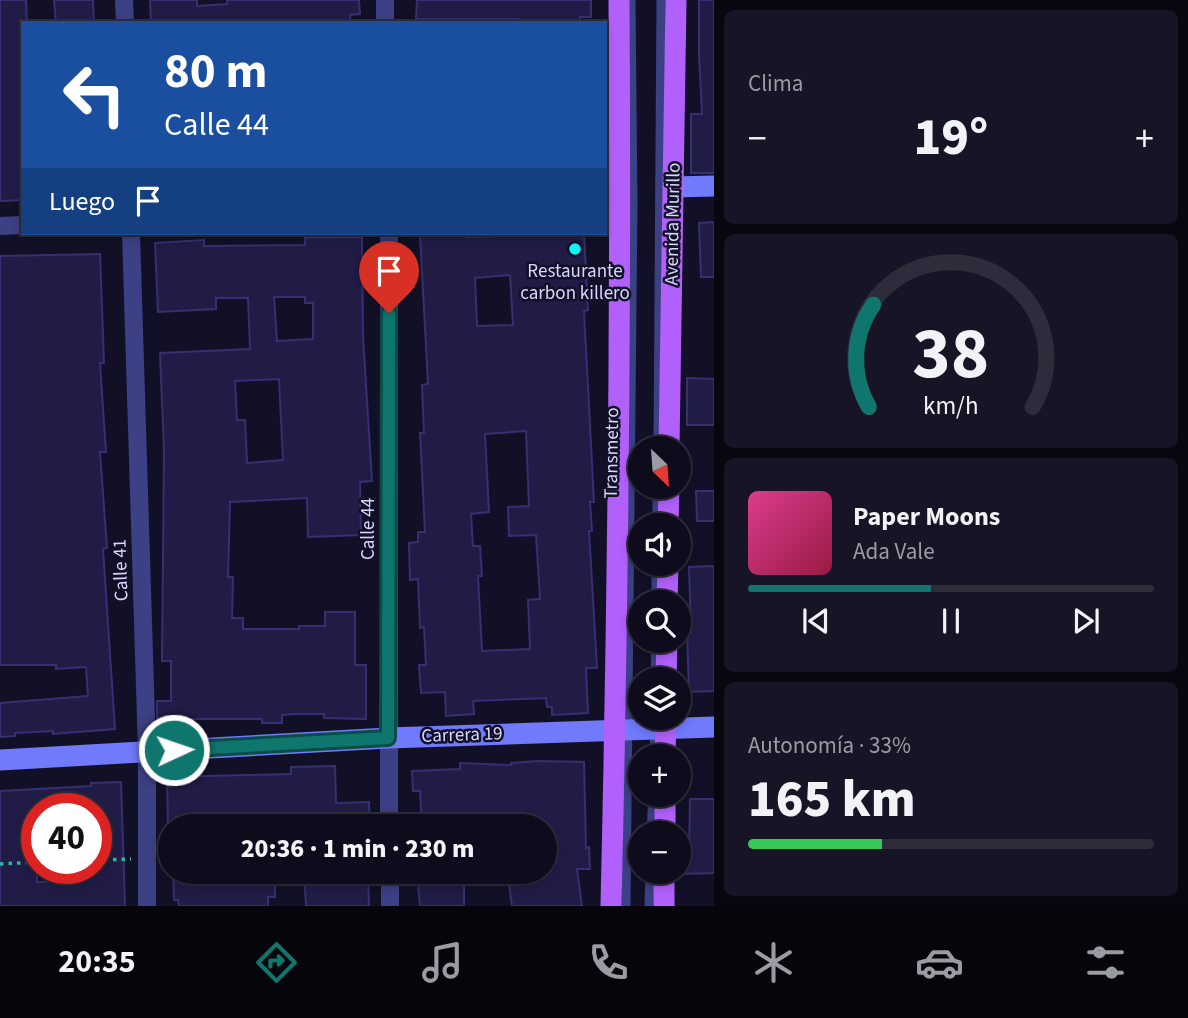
<!DOCTYPE html>
<html lang="es">
<head>
<meta charset="utf-8">
<style>
	body { margin:0; font-family:"Source Sans 3",sans-serif; background:#171525; color:#f1f3f6; height:100vh; display:flex; flex-direction:column; font-size:26px; white-space:nowrap }
	* { box-sizing:border-box; margin:0 }
	p { font-size:23px; color:#9b9ba3 }
	.icon { flex:none; width:38px; height:38px; fill:none; stroke:currentColor; stroke-width:2; stroke-linecap:round; stroke-linejoin:round }
	.map { position:relative; flex:1; overflow:hidden }
	.drawer { display:flex; flex-direction:column; gap:10px; padding:10px; background:#08070f; width:474px }
	.drawer>* { flex:none }
	.hud { position:absolute; left:21px; top:21px; width:586px; height:214px; border-radius:0px; box-shadow:0 4px 10px #0003,0 0 0 2px #2e2c3b; background:#1a4fa0; color:#fff; overflow:hidden }
	.needle { width:46px; rotate:155deg }
	.buttons { position:absolute; left:628px; top:436px; display:grid; gap:14px }
	.buttons a { display:grid; place-items:center; width:63px; height:63px; border-radius:50%; background:#0e0c1c; box-shadow:0 4px 10px #0003,0 0 0 2px #2e2c3b; font-size:35px }
	.speed { position:absolute; left:21px; top:793px; display:flex; gap:14px; font-size:35px; font-weight:700; text-align:center }
	.speed>* { display:grid; place-content:center; width:91px; height:91px; border-radius:50%; background:#0e0c1c; box-shadow:0 4px 10px #0003,0 0 0 2px #2e2c3b; line-height:1 }
	.speed .limit { border:10px solid #d22; background:#fff; color:#111 }
	.pin { position:absolute; display:grid; place-items:center; width:60px; height:60px; color:#fff; margin:-72px -30px; border-radius:50% 50% 50% 0; rotate:-45deg; box-shadow:0 0 7px #0007 }
	.pin .icon { rotate:45deg }
	.me { position:absolute; width:77px; margin:-38px; rotate:87deg; stroke-linejoin:round; filter:drop-shadow(0 0 5px #0008) }
	.turn { display:flex; align-items:center; gap:24px; height:147px; padding:0 28px; font-size:32px }
	.turn .icon { width:91px; height:91px; stroke-width:2.5 }
	.turn b { display:block; font-size:49px; line-height:60px }
	.then { display:flex; align-items:center; height:66px; padding:0 28px; background:#0003; gap:14px; font-size:26px }
	.big { font-size:52px; font-weight:800; line-height:1.1 }
	.drawer .widget { flex:1; display:flex; flex-direction:column; justify-content:center; gap:10px; min-width:0; padding:0 24px; border-radius:10px; background:#171525 }
	.drawer .dial { align-items:center; gap:0 }
	.dial svg { height:182px; overflow:visible; fill:none; stroke:#2e2c3b; stroke-width:7; stroke-linecap:round; text-anchor:middle }
	.dial text { fill:#f1f3f6; stroke:none }
	.song { display:flex; align-items:center; gap:21px }
	.cover { width:84px; height:84px; border-radius:10px; background:linear-gradient(135deg,hsl(330 70% 55%),hsl(340 70% 35%)) }
	.played { height:7px; border-radius:4px; background:linear-gradient(90deg,#0f766e 45%,#2e2c3b 45%) }
	.keys { display:flex; justify-content:space-around; direction:ltr }
	.heat { display:flex; justify-content:space-between; align-items:center; font-size:38px; direction:ltr }
	.charge { height:10px; border-radius:5px; background:linear-gradient(90deg,#34c759 33%,#2e2c3b 0) }
	.trip { position:absolute; left:158px; top:814px; width:399px; height:70px; border-radius:35px; background:#0e0c1c; box-shadow:0 4px 10px #0003,0 0 0 2px #2e2c3b; font-weight:800; line-height:70px; text-align:center }
	.dock { display:flex; height:112px; justify-content:space-around; align-items:center; background:#06050b; color:#9b9ba3 }
	.dock .icon { width:49px; height:49px }
	.dock .on { color:#0f766e }
	.dock b { font-size:32px; color:#f1f3f6 }
	main { display:flex; flex:1; min-height:0 }
	.map>svg:first-child { display:block }
	.building { fill:#211c46; stroke:#362f72; stroke-width:2; fill-rule:evenodd }
	.lines { fill:none; stroke-linecap:round; stroke-linejoin:round }
	.path { stroke:#33b5a1; stroke-width:3.5; stroke-dasharray:3.5 5; stroke-linecap:butt }
	.lane { stroke:#3c4084; stroke-width:9 }
	.street { stroke:#3c4084; stroke-width:18 }
	.secondary { stroke:#707afb; stroke-width:21 }
	.primary { stroke:#b260fb; stroke-width:21 }
	.route-casing { stroke:#0a4d48; stroke-width:18 }
	.route { stroke:#0f766e; stroke-width:12 }
	.poi-dot { fill:#08f7f8; stroke:#121026; stroke-width:2.5 }
	.labels { text-anchor:middle; dominant-baseline:central; stroke-width:5; stroke-linejoin:round; paint-order:stroke }
	.street-label { font-size:19px; fill:#d7d6fe; stroke:#121026 }
	.poi-label { font-size:19px; fill:#d7d6fe; stroke:#121026 }
</style>
</head>
<body>
<main>
<div class="map">
<svg width="714" height="906" viewBox="0 0 714 906">
	<rect width="100%" height="100%" fill="#121026"/>
	<g class="building">
		<polygon points="0,0 26,0 27,23 23,23 23,28 20,29 23,65 23,200 0,201"/>
		<polygon points="54,0 93,0 94,23 56,23"/>
		<polygon points="150,0 197,0 197,6 227,4 227,0 359,0 360,14 350,15 351,23 151,23"/>
		<polygon points="417,0 591,0 591,17 580,17 580,23 518,23 518,19 416,19"/>
		<polygon points="699,0 714,0 714,173 691,173 691,114 702,114 699,56"/>
		<polygon points="714,222 714,277 701,277 699,223"/>
		<path d="M467,233V237L584,233L588,310L584,311L594,502H590L592,531H589L597,668H586L588,713L552,715V707H547L546,698L473,701L474,714L446,716L445,692L421,693L419,665H426L424,627L420,628L418,579L410,580L409,543L418,542V532H425L420,433H424L422,385L428,384L420,235ZM510,275L513,325L477,326L475,278ZM526,431L529,506L508,507L509,536L536,535L540,599L528,600L530,649L482,651L478,576H482L480,546H473L471,514L489,512L485,434Z"/>
		<path d="M362,237L363,336L372,481L360,482L361,535L308,537L307,498L230,502L228,577H233L232,618H243V629H299V626H325V612H355V665H366V719L324,718V714H295L282,715V723H262V719H157V701H171V661H162L164,449L160,353L250,349L248,298H216V309L158,312L155,243L204,240V246L305,245V238ZM274,297H305V303H313V339L277,341ZM279,379L283,460L247,463L245,420H237L235,381Z"/>
		<polygon points="100,254 104,363 100,363 106,452 100,452 107,548 103,549 115,729 53,734 53,731 15,733 15,736 0,737 0,703 88,696 86,667 56,669 56,665 0,665 0,256"/>
		<polygon points="687,378 714,379 714,425 687,425"/>
		<polygon points="696,491 714,491 714,521 697,521"/>
		<polygon points="714,566 714,691 689,692 687,632 691,632 689,567"/>
		<polygon points="538,761 584,762 586,848 589,847 590,869 577,869 582,906 512,906 509,885 515,885 515,873 544,872 544,826 422,826 420,791 413,791 412,771 460,769 460,763 511,765 511,763"/>
		<polygon points="335,766 336,803 369,802 370,826 168,826 167,777 291,774 291,767"/>
		<path d="M121,782L125,906H0V791L91,786V783ZM37,808H96V872L66,873V881L37,882Z"/>
		<polygon points="690,799 714,799 714,873 684,874 684,856 689,856"/>
		<polygon points="173,872 222,872 222,876 275,874 275,897 268,897 268,906 179,906 178,900 174,900"/>
		<polygon points="304,872 368,872 369,906 306,906"/>
		<polygon points="417,873 464,873 464,906 420,906"/>
	</g>
	<g class="lines">
		<g class="path">
			<polyline points="96,860 131,859"/>
			<polyline points="0,864 37,862"/>
		</g>
		<g class="lane">
			<polyline points="658,448 661,0"/>
			<polyline points="657,525 657,486"/>
			<polyline points="656,602 656,564"/>
			<polyline points="655,679 656,640"/>
			<polyline points="654,756 655,718"/>
			<polyline points="651,833 653,794"/>
			<polyline points="626,906 633,203 631,0"/>
			<polyline points="649,906 650,872"/>
		</g>
		<g class="street">
			<polyline points="124,0 125,23"/>
			<polyline points="385,0 385,23"/>
			<polyline points="0,226 23,225"/>
			<polyline points="131,233 147,752 147,906"/>
			<polyline points="389,233 389,826"/>
			<polyline points="390,872 390,906"/>
		</g>
		<g class="secondary">
			<polyline points="673,187 714,186"/>
			<polyline points="0,760 388,738 714,727"/>
		</g>
		<g class="primary">
			<polyline points="669,448 676,0"/>
			<polyline points="668,525 669,486"/>
			<polyline points="667,602 668,564"/>
			<polyline points="666,679 667,640"/>
			<polyline points="665,756 666,718"/>
			<polyline points="665,833 665,794"/>
			<path d="M611,906C618,604 621,302 619,0"/>
			<polyline points="664,906 664,872"/>
		</g>
	</g>
	<g class="lines">
		<defs>
			<polyline id="route" points="174,750 388,738 389,313"/>
		</defs>
		<use href="#route" class="route-casing"/>
		<use href="#route" class="route"/>
	</g>
	<circle class="poi-dot" cx="575" cy="249" r="7"/>
	<g class="labels">
		<g class="street-label">
			<text transform="translate(673 224) rotate(-89)">Avenida Murillo</text>
			<text transform="translate(612 453) rotate(-89)">Transmetro</text>
			<text transform="translate(368 529) rotate(-90)">Calle 44</text>
			<text transform="translate(121 570) rotate(-92)">Calle 41</text>
			<text transform="translate(462 735) rotate(-2)">Carrera 19</text>
		</g>
		<g class="poi-label">
			<text x="575" y="271">Restaurante<tspan x="575" dy="22">carbon killero</tspan></text>
		</g>
	</g>
</svg>
<div class="buttons">
<a><svg class="needle" viewBox="-14 -14 28 28"><path d="M0-13l5 13h-10z" fill="#e53935"/><path d="M0 13l5-13h-10z" fill="#9b9ba3"/></svg></a>
<a><svg class="icon" aria-label="sound" viewBox="0 0 24 24"><path d="M4 9h4l5-4v14l-5-4H4zM17 9q2 3 0 6"/></svg></a>
<a><svg class="icon" aria-label="search" viewBox="0 0 24 24"><circle cx="10" cy="10" r="6"/><path d="M15 15l6 6"/></svg></a>
<a><svg class="icon" aria-label="layers" viewBox="0 0 24 24"><path d="M12 4l9 5-9 5-9-5zM3 14l9 5 9-5"/></svg></a>
<a>+</a>
<a>−</a>
</div>
<div class="speed"><div class="limit">40</div></div>
<div class="pin" style="left:389px;top:313px;background:#d93025"><svg class="icon" aria-label="arrive" viewBox="0 0 24 24"><path d="M6 21V4h12l-3 4 3 4H6"/></svg></div>
<svg class="me" style="left:174px;top:750px" viewBox="-20 -20 40 40"><circle r="17" fill="#0f766e" stroke="#fff" stroke-width="3"/><path d="M0-11L8 9 0 5-8 9z" fill="#fff"/></svg>
<div class="trip">20:36 · 1 min · 230 m</div>
<div class="hud">
<div class="turn"><svg class="icon" aria-label="left" viewBox="0 0 24 24"><path d="M17 20v-9H6M10 6l-5 5 5 5"/></svg><div><b>80 m</b>Calle 44</div></div>
<div class="then">Luego<svg class="icon" aria-label="arrive" viewBox="0 0 24 24"><path d="M6 21V4h12l-3 4 3 4H6"/></svg></div>
</div>
</div>
<section class="drawer">
<div class="widget"><p>Clima</p>
<div class="heat"><a>−</a><b class="big">19°</b><a>+</a></div>
</div>
<div class="widget dial"><svg viewBox="0 0 100 80">
<path d="M14 69A42 42 0 1 1 86 69"/>
<path d="M14 69A42 42 0 0 1 16 24" stroke="#0f766e"/>
<text x="50" y="56" font-size="32" font-weight="700">38</text>
<text x="50" y="72" font-size="11">km/h</text>
</svg></div>
<div class="widget">
<div class="song"><i class="cover"></i><div><b>Paper Moons</b><p>Ada Vale</p></div></div>
<div class="played"></div>
<div class="keys"><svg class="icon" aria-label="previous" viewBox="0 0 24 24"><path d="M18 5L8 12l10 7zM5 5v14"/></svg><svg class="icon" aria-label="pause" viewBox="0 0 24 24"><path d="M8 5v14M16 5v14"/></svg><svg class="icon" aria-label="next" viewBox="0 0 24 24"><path d="M6 5l10 7-10 7zM19 5v14"/></svg></div>
</div>
<div class="widget"><p>Autonomía · 33%</p><b class="big">165 km</b><div class="charge"></div></div>
</section>
</main>
<nav class="dock">
<b>20:35</b>
<svg class="icon on" aria-label="directions" viewBox="0 0 24 24"><path d="M12 3l9 9-9 9-9-9zM9 14v-3h6M13 9l2 2-2 2"/></svg>
<svg class="icon" aria-label="music" viewBox="0 0 24 24"><path d="M9 18V5l10-2v13"/><circle cx="6" cy="18" r="3"/><circle cx="16" cy="16" r="3"/></svg>
<svg class="icon" aria-label="phone" viewBox="0 0 24 24"><path d="M5 4h4l2 5-3 2q2 4 5 5l2-3 5 2v4C11 20 4 13 5 4z"/></svg>
<svg class="icon" aria-label="climate" viewBox="0 0 24 24"><path d="M12 3v18M4 7l16 10M4 17L20 7"/></svg>
<svg class="icon" aria-label="car" viewBox="0 0 24 24"><path d="M5 17H2v-5l4-1 3-4h7l3 4 3 1v5h-3M9 17h6M6 11h13"/><circle cx="7" cy="17" r="2"/><circle cx="17" cy="17" r="2"/></svg>
<svg class="icon" aria-label="filters" viewBox="0 0 24 24"><path d="M4 7h16M4 17h16"/><circle cx="9" cy="7" r="2"/><circle cx="15" cy="17" r="2"/></svg>
</nav>
</body>
</html>
